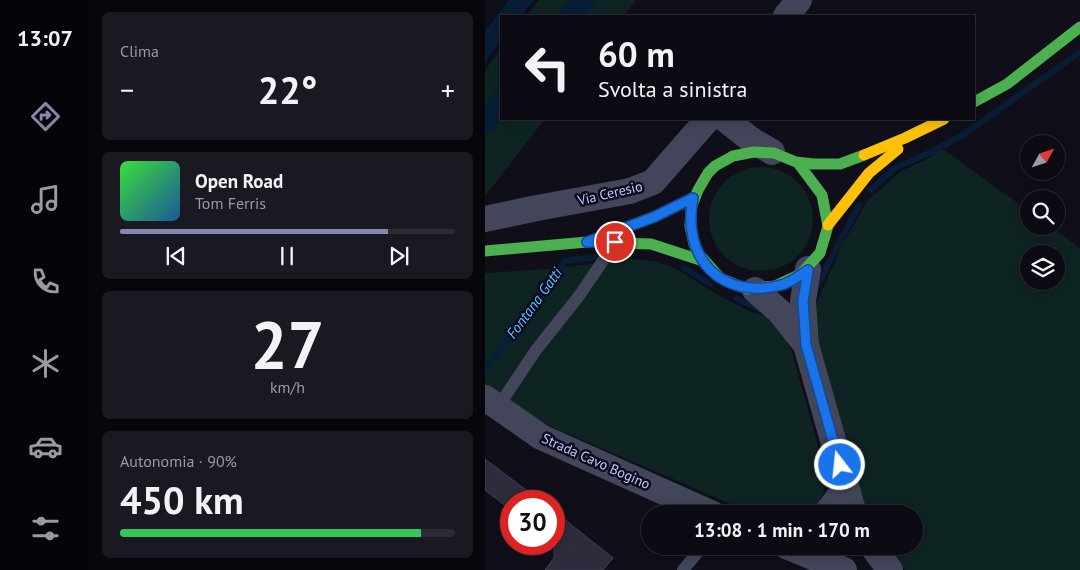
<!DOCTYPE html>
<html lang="it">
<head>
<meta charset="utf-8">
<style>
	body { margin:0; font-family:"PT Sans",sans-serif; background:#1a1921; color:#f1f3f6; height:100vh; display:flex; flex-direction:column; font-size:19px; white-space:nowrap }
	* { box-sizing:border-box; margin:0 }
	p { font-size:16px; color:#9a9ba0 }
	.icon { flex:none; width:28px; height:28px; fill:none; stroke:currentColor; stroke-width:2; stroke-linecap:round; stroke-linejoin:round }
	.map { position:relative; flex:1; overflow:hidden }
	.panel { display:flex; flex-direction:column; gap:12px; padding:12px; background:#07060a; width:395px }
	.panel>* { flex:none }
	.banner { position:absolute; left:15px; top:15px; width:475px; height:105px; border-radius:0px; box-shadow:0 2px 12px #0003,0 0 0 1px #2c2b33; background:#0c0b13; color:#f1f3f6; overflow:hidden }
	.needle { width:32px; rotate:50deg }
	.fabs { position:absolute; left:535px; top:135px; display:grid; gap:10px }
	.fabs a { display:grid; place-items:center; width:45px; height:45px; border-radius:50%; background:#0c0b13; box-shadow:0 2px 12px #0003,0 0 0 1px #2c2b33; font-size:25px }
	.speed { position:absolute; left:15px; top:490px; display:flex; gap:10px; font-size:25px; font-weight:700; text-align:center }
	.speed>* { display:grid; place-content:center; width:65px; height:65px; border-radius:50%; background:#0c0b13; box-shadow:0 2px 12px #0003,0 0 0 1px #2c2b33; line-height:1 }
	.speed .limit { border:8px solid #d22; background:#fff; color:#111 }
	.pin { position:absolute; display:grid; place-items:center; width:42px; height:42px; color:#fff; margin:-21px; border:2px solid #fff; border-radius:50%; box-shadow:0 1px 5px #0007 }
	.me { position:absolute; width:55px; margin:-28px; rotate:344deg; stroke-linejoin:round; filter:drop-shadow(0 0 4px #0008) }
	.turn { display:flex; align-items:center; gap:18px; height:105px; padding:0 15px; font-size:22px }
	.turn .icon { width:65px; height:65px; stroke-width:2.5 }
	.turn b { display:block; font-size:35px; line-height:42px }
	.big { font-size:38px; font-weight:800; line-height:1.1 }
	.panel .card { flex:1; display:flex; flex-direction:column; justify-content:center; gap:8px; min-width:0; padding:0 18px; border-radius:8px; background:#1a1921 }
	.panel .dial { align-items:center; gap:0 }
	.dial b { font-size:65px; line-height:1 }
	.song { display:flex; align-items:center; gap:15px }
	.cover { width:60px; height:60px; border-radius:8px; background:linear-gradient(135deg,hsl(120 70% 55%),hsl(210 70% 35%)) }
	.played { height:5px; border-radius:2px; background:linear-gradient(90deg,#8787ae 80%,#2c2b33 80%) }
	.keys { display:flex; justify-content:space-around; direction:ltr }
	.heat { display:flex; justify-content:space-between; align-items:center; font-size:28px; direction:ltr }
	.charge { height:8px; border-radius:4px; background:linear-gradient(90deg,#34c759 90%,#2c2b33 0) }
	.trip { position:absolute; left:156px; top:505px; width:282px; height:50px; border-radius:25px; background:#0c0b13; box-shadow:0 2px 12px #0003,0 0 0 1px #2c2b33; font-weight:800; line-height:50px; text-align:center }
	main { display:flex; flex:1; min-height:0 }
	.menu { display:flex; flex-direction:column; width:90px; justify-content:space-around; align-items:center; background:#050408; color:#9a9ba0 }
	.menu .icon { width:35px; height:35px }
	.menu .selected { color:#8787ae }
	.menu b { font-size:22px; color:#f1f3f6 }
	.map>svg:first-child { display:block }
	.green { fill:#0e2422; fill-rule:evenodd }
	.water { fill:#081e37 }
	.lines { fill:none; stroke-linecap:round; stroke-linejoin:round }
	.stream { stroke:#081e37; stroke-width:6 }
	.canal { stroke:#081e37; stroke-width:22 }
	.building { fill:#2d2c3c; stroke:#424158 }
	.lane { stroke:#43455a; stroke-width:12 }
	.street { stroke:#43455a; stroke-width:26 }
	.fast { stroke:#4caf50; stroke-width:11 }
	.slow { stroke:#ffc107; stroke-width:11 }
	.route-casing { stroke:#114b97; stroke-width:12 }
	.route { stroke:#1a73e8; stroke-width:9 }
	.labels { text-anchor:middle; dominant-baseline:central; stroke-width:5; stroke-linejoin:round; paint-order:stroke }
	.street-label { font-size:14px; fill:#c7c7ff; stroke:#0c0b1d }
	.water-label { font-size:15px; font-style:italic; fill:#55c2ff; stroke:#0c0b1d }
</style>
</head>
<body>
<main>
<nav class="menu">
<b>13:07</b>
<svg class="icon selected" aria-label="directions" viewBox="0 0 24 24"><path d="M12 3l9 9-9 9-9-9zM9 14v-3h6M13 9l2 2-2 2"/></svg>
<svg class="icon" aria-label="music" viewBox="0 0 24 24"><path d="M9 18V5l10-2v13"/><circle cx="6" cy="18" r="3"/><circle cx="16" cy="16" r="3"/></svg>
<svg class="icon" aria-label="phone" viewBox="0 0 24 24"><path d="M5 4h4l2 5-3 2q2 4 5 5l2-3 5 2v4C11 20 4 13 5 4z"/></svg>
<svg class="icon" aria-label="climate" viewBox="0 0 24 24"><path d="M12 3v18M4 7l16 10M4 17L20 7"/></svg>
<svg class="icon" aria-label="car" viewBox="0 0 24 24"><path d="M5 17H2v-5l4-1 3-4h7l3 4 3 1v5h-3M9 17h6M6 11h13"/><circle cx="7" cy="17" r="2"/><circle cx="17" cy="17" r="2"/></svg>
<svg class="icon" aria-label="filters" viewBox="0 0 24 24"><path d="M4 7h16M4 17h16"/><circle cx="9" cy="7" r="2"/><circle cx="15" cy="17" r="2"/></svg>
</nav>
<section class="panel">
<div class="card"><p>Clima</p>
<div class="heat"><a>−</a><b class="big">22°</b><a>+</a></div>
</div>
<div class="card">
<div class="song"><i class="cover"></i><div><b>Open Road</b><p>Tom Ferris</p></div></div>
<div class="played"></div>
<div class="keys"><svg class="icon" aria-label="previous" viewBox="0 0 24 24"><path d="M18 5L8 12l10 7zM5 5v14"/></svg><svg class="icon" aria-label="pause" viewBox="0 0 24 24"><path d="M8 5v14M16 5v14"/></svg><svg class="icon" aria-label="next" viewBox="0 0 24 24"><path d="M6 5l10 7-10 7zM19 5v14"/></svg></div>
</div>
<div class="card dial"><b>27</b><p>km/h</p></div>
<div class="card"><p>Autonomia · 90%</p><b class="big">450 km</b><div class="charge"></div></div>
</section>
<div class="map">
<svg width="595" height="570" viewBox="0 0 595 570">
	<rect width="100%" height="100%" fill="#100f19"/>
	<g class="green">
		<polygon points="54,0 151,0 139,16 41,16"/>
		<polygon points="16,49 16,119 60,119 0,196 0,70"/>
		<path d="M456,148L544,211V226H565L595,248V570H420L398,546H430V514H382L336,362L329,310L356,247L383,200L415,172L446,157ZM544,254H571V281H544Z"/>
		<circle cx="276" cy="219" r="52"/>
		<polygon points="145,259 169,261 184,266 197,272 229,293 266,312 284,317 298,333 306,349 342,478 338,493 333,506 323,514 269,514 58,423 16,395 0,394 0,273 64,269"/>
	</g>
	<polygon class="water" points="24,0 49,0 36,16 16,16 16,41 0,62 0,31"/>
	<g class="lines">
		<g class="stream">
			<polyline points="386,190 410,168 442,154 481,133 595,52"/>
			<polyline points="199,268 225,284"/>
			<polyline points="333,284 374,205"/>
			<polyline points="251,298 276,310"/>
			<polyline points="0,370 80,261 111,257"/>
		</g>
		<g class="canal">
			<polyline points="85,16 98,0"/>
			<polyline points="0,122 16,102"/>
		</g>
	</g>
	<g class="building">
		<polygon points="0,459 33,484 56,501 26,501 26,510 0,490"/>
		<polygon points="69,511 128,558 118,570 60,570 69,558"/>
	</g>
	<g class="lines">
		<g class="lane">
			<polyline points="13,407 51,350 94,296 130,243"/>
			<polyline points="198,570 218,546"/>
		</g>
		<g class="street">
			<polyline points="301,16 314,0"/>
			<polyline points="240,119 265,139 287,152"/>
			<polyline points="0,219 52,208 145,191 168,182 223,119"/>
			<polyline points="323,269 318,301 321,345 369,514"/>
			<polyline points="270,290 295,312 321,345"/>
			<polyline points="0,398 56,437 228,514"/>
			<polyline points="341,514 361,487"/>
			<polyline points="301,546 359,570"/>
			<polyline points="387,546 405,570"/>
		</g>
		<g class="fast">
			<polyline points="489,102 522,84 595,27"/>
			<polyline points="313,163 337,195 343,226 335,253 316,274 290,286 262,289 235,278 213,253 209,244 205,226 206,208 213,190 223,173 230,166 248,156 269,152 289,153 311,162 328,164 355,164 379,155"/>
			<polyline points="115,237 169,217 208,198"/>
			<polyline points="0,251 102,242 166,244 218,261"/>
		</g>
		<g class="slow">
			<polyline points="379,155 420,138 459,119"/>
			<polyline points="343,225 384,173 413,149"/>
		</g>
	</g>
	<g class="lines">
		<defs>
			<path id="route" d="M130,242H102L169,217L208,198C196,257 236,301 296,285C305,283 315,275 323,270L318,301L321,345L355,465"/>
		</defs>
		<use href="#route" class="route-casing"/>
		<use href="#route" class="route"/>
	</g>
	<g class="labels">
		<g class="street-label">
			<text transform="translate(125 193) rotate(-13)">Via Ceresio</text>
			<text transform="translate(111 461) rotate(24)">Strada Cavo Bogino</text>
		</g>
		<g class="water-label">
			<text transform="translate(49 303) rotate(-54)">Fontana Gatti</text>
		</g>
	</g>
</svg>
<div class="fabs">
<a><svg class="needle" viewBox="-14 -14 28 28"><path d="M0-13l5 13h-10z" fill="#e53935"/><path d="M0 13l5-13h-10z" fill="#9a9ba0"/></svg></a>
<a><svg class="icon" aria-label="search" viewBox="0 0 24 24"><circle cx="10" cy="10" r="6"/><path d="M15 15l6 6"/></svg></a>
<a><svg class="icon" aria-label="layers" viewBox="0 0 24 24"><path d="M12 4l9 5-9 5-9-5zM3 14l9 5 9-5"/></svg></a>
</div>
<div class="speed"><div class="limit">30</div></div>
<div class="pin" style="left:130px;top:242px;background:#d93025"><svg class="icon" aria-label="arrive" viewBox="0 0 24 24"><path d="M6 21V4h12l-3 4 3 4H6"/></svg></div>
<svg class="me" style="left:355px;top:465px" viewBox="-20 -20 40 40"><circle r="17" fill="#1a73e8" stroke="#fff" stroke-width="3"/><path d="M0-11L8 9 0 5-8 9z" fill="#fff"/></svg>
<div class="trip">13:08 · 1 min · 170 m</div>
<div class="banner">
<div class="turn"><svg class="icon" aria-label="left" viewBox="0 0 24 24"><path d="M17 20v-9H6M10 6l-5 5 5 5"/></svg><div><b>60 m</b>Svolta a sinistra</div></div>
</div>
</div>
</main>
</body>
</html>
